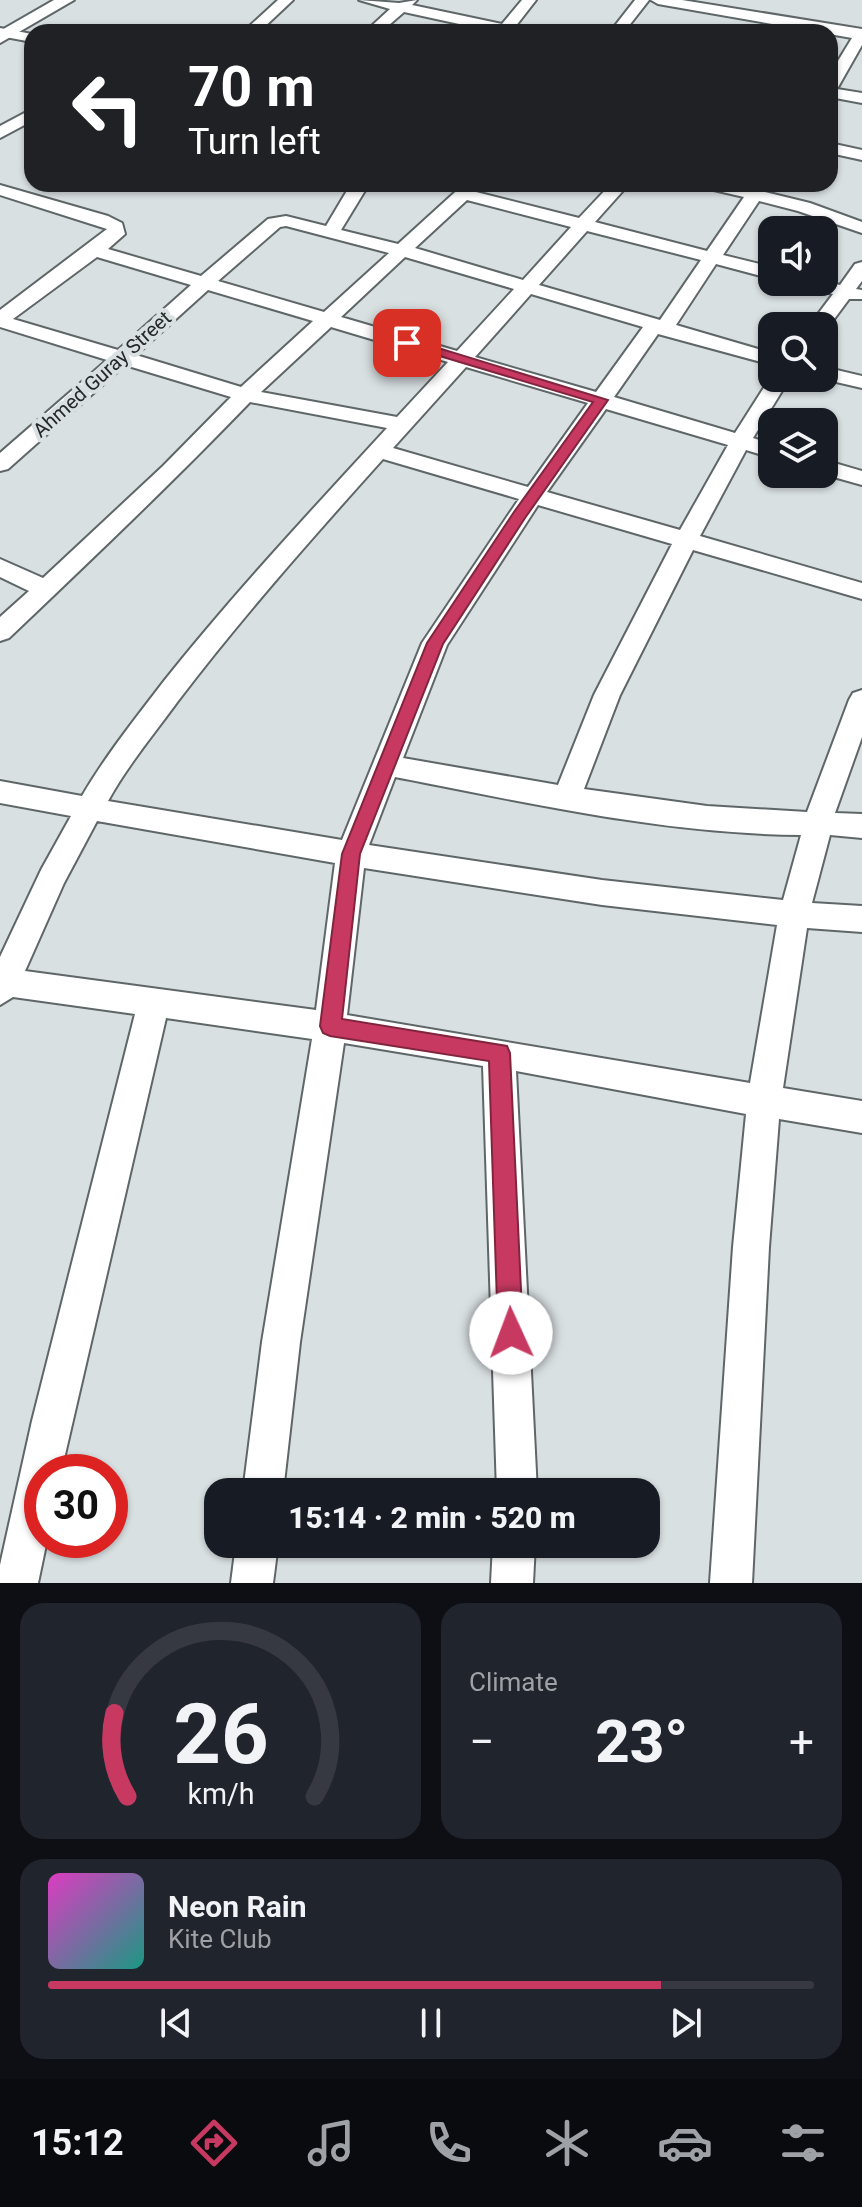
<!DOCTYPE html>
<html lang="en">
<head>
<meta charset="utf-8">
<style>
	body { margin:0; font-family:Roboto,sans-serif; background:#20242c; color:#f1f3f6; height:100vh; display:flex; flex-direction:column; font-size:30px; white-space:nowrap }
	* { box-sizing:border-box; margin:0 }
	p { font-size:26px; color:#9ea1a6 }
	.icon { flex:none; width:44px; height:44px; fill:none; stroke:currentColor; stroke-width:2; stroke-linecap:round; stroke-linejoin:round }
	.map { position:relative; height:1583px; overflow:hidden }
	.details { display:flex; flex-direction:column; gap:20px; padding:20px; background:#0d0f14; flex:1 }
	.details>* { flex:none }
	.guide { position:absolute; left:24px; top:24px; width:814px; height:168px; border-radius:24px; box-shadow:0 2px 6px #0004; background:#202124; color:#fff; overflow:hidden }
	.tools { position:absolute; left:758px; top:216px; display:grid; gap:16px }
	.tools a { display:grid; place-items:center; width:80px; height:80px; border-radius:16px; background:#171b24; box-shadow:0 2px 6px #0004; font-size:40px }
	.speed { position:absolute; left:24px; top:1454px; display:flex; gap:16px; font-size:40px; font-weight:700; text-align:center }
	.speed>* { display:grid; place-content:center; width:104px; height:104px; border-radius:50%; background:#171b24; box-shadow:0 2px 6px #0004; line-height:1 }
	.speed .limit { border:12px solid #d22; background:#fff; color:#111 }
	.pin { position:absolute; display:grid; place-items:center; width:68px; height:68px; color:#fff; margin:-34px; border-radius:16px; box-shadow:0 4px 12px #0006 }
	.me { position:absolute; width:88px; margin:-44px; rotate:358deg; stroke-linejoin:round; filter:drop-shadow(0 0 6px #0008) }
	.turn { display:flex; align-items:center; gap:28px; height:168px; padding:0 32px; font-size:36px }
	.turn .icon { width:104px; height:104px; stroke-width:2.5 }
	.turn b { display:block; font-size:56px; line-height:68px }
	.big { font-size:60px; font-weight:800; line-height:1.1 }
	.details .card { flex:1; display:flex; flex-direction:column; justify-content:center; gap:12px; min-width:0; padding:0 28px; border-radius:24px; background:#20242c }
	.details .dial { align-items:center; gap:0 }
	.dial svg { height:208px; overflow:visible; fill:none; stroke:#363941; stroke-width:7; stroke-linecap:round; text-anchor:middle }
	.dial text { fill:#f1f3f6; stroke:none }
	.song { display:flex; align-items:center; gap:24px }
	.cover { width:96px; height:96px; border-radius:12px; background:linear-gradient(135deg,hsl(310 70% 55%),hsl(170 70% 35%)) }
	.played { height:8px; border-radius:4px; background:linear-gradient(90deg,#c73961 80%,#363941 80%) }
	.keys { display:flex; justify-content:space-around; direction:ltr }
	.heat { display:flex; justify-content:space-between; align-items:center; font-size:44px; direction:ltr }
	.details .tiles { flex:1; display:grid; gap:20px; grid-template-columns:1fr 1fr }
	.card:last-child { grid-column:span 2 }
	.trip { position:absolute; left:204px; top:1478px; width:456px; height:80px; border-radius:24px; background:#171b24; box-shadow:0 2px 6px #0004; font-weight:800; line-height:80px; text-align:center }
	.tabs { display:flex; height:128px; justify-content:space-around; align-items:center; background:#090b0e; color:#9ea1a6 }
	.tabs .icon { width:56px; height:56px }
	.tabs .on { color:#c73961 }
	.tabs b { font-size:36px; color:#f1f3f6 }
	.map>svg:first-child { display:block }
	.lines { fill:none; stroke-linecap:round; stroke-linejoin:round }
	.minor-casing { stroke:#5f6667; stroke-width:4 }
	.major-casing { stroke:#5f6667; stroke-width:4 }
	.minor { fill:#fff; fill-rule:evenodd }
	.major { fill:#fff; fill-rule:evenodd }
	.route { fill:#c73961; stroke:#81253f; stroke-width:2 }
	.labels { text-anchor:middle; dominant-baseline:central; stroke-width:8; stroke-linejoin:round; paint-order:stroke }
	.far-street-label { font-size:20px; fill:#252829; stroke:#d9e0e2 }
</style>
</head>
<body>
<div class="map">
<svg width="862" height="1583" viewBox="0 0 862 1583">
	<rect width="100%" height="100%" fill="#d9e0e2"/>
	<g class="lines">
		<defs>
			<g id="minor">
				<polygon points="278,0 293,0 259,32 243,32"/>
				<polygon points="359,0 399,3 417,0 412,5 502,24 522,0 536,0 515,27 527,32 496,32 404,12 381,32 365,32 390,9"/>
				<polygon points="635,0 649,0 624,32 610,32"/>
				<polygon points="651,0 682,0 862,29 862,45 837,89 862,93 862,103 830,97 830,74 852,38 658,4"/>
				<polygon points="0,28 32,34 32,42 0,36"/>
				<polygon points="32,109 32,121 0,138 0,126"/>
				<polygon points="830,143 862,150 862,160 830,153"/>
				<path d="M351,184H369L341,230L398,244L464,184H483L476,192L579,218L611,184H629L595,222L707,251L744,197L705,188L702,184H732L750,189L753,184H771L765,192L810,203L862,222V233L798,211L759,201L723,255L772,267V279L716,264L676,325L772,353V365L658,334L614,397L735,433L772,375V378H790L753,438L772,444V458L746,450L700,536L862,583V599L693,550L620,695L584,789L707,806L807,812L849,700L853,693L862,690V737L835,813L862,814V838L830,835L812,903L862,906V932L807,928L783,1088L862,1101V1133L779,1119L769,1247L752,1583H710L733,1247L746,1114L516,1071L537,1492H497L483,1066L344,1043L300,1342L283,1492H243L262,1342L312,1039L166,1018L61,1472H42V1540H47L38,1583H0V1565L32,1421L135,1014L13,997L0,1005V957L41,870L71,816L0,803V781L82,796C106,755 135,719 164,681C234,593 311,511 387,428L250,402C172,483 90,561 9,638L0,641V617L29,591L0,577V559L43,578L163,466L231,397L125,365L8,469L0,471V453L107,360L0,327V310L107,229L0,195V185L108,216L122,223L125,234L108,249L201,276L268,219L286,216L326,226ZM467,200L571,227L523,280L415,248ZM286,226L389,253L324,312L218,281L280,227ZM587,231L701,260L660,320L539,285ZM97,257L191,285L118,350L13,319ZM405,257L514,289L457,351L341,317ZM208,290L313,321L241,387L136,355ZM531,294L643,327L596,392L475,357ZM331,327L448,362L397,417L261,392ZM466,367L588,403L528,487L393,448ZM606,409L728,445L680,530L547,492ZM383,459L519,499L422,643L342,840L108,801C128,765 154,734 178,701C242,617 312,538 383,459ZM538,505L672,544L594,695L558,785L403,758L447,645ZM395,777C529,803 665,834 801,835L783,900L602,880L369,845ZM97,821L335,863L316,1010L25,971L64,883ZM364,868L602,905L777,925L750,1083L347,1015Z"/>
				<polygon points="862,262 862,281 856,289 862,290 862,299 849,299 826,330 824,326 809,326 833,294 800,286 798,282 824,281 840,285 855,264"/>
				<polygon points="824,367 862,376 862,388 819,378 824,378"/>
				<polygon points="824,460 862,471 862,485 823,474"/>
				<polygon points="236,1544 278,1544 273,1583 231,1583"/>
				<polygon points="493,1544 535,1544 533,1583 491,1583"/>
			</g>
			<polygon id="major" points="54,0 74,0 0,43 0,31"/>
		</defs>
		<use href="#minor" class="minor-casing"/>
		<use href="#major" class="major-casing"/>
		<use href="#minor" class="minor"/>
		<use href="#major" class="major"/>
	</g>
	<polygon class="route" points="403,340 412,340 608,400 525,518 443,644 360,854 342,1019 507,1046 510,1053 523,1333 519,1342 511,1345 502,1342 498,1333 489,1061 330,1036 323,1033 320,1026 342,854 427,643 514,512 593,402 403,345"/>
	<g class="labels">
		<g class="far-street-label">
			<text transform="translate(102 374) rotate(-42)">Ahmed Guray Street</text>
		</g>
	</g>
</svg>
<div class="tools">
<a><svg class="icon" aria-label="sound" viewBox="0 0 24 24"><path d="M4 9h4l5-4v14l-5-4H4zM17 9q2 3 0 6"/></svg></a>
<a><svg class="icon" aria-label="search" viewBox="0 0 24 24"><circle cx="10" cy="10" r="6"/><path d="M15 15l6 6"/></svg></a>
<a><svg class="icon" aria-label="layers" viewBox="0 0 24 24"><path d="M12 4l9 5-9 5-9-5zM3 14l9 5 9-5"/></svg></a>
</div>
<div class="speed"><div class="limit">30</div></div>
<div class="pin" style="left:407px;top:343px;background:#d93025"><svg class="icon" aria-label="arrive" viewBox="0 0 24 24"><path d="M6 21V4h12l-3 4 3 4H6"/></svg></div>
<svg class="me" style="left:511px;top:1333px" viewBox="-20 -20 40 40"><circle r="19" fill="#fff"/><path d="M0-13L10 11 0 6-10 11z" fill="#c73961"/></svg>
<div class="trip">15:14 · 2 min · 520 m</div>
<div class="guide">
<div class="turn"><svg class="icon" aria-label="left" viewBox="0 0 24 24"><path d="M17 20v-9H6M10 6l-5 5 5 5"/></svg><div><b>70 m</b>Turn left</div></div>
</div>
</div>
<section class="details">
<div class="tiles">
<div class="card dial"><svg viewBox="0 0 100 80">
<path d="M14 69A42 42 0 1 1 86 69"/>
<path d="M14 69A42 42 0 0 1 9 37" stroke="#c73961"/>
<text x="50" y="56" font-size="32" font-weight="700">26</text>
<text x="50" y="72" font-size="11">km/h</text>
</svg></div>
<div class="card"><p>Climate</p>
<div class="heat"><a>−</a><b class="big">23°</b><a>+</a></div>
</div>
<div class="card">
<div class="song"><i class="cover"></i><div><b>Neon Rain</b><p>Kite Club</p></div></div>
<div class="played"></div>
<div class="keys"><svg class="icon" aria-label="previous" viewBox="0 0 24 24"><path d="M18 5L8 12l10 7zM5 5v14"/></svg><svg class="icon" aria-label="pause" viewBox="0 0 24 24"><path d="M8 5v14M16 5v14"/></svg><svg class="icon" aria-label="next" viewBox="0 0 24 24"><path d="M6 5l10 7-10 7zM19 5v14"/></svg></div>
</div>
</div>
</section>
<nav class="tabs">
<b>15:12</b>
<svg class="icon on" aria-label="directions" viewBox="0 0 24 24"><path d="M12 3l9 9-9 9-9-9zM9 14v-3h6M13 9l2 2-2 2"/></svg>
<svg class="icon" aria-label="music" viewBox="0 0 24 24"><path d="M9 18V5l10-2v13"/><circle cx="6" cy="18" r="3"/><circle cx="16" cy="16" r="3"/></svg>
<svg class="icon" aria-label="phone" viewBox="0 0 24 24"><path d="M5 4h4l2 5-3 2q2 4 5 5l2-3 5 2v4C11 20 4 13 5 4z"/></svg>
<svg class="icon" aria-label="climate" viewBox="0 0 24 24"><path d="M12 3v18M4 7l16 10M4 17L20 7"/></svg>
<svg class="icon" aria-label="car" viewBox="0 0 24 24"><path d="M5 17H2v-5l4-1 3-4h7l3 4 3 1v5h-3M9 17h6M6 11h13"/><circle cx="7" cy="17" r="2"/><circle cx="17" cy="17" r="2"/></svg>
<svg class="icon" aria-label="filters" viewBox="0 0 24 24"><path d="M4 7h16M4 17h16"/><circle cx="9" cy="7" r="2"/><circle cx="15" cy="17" r="2"/></svg>
</nav>
</body>
</html>
